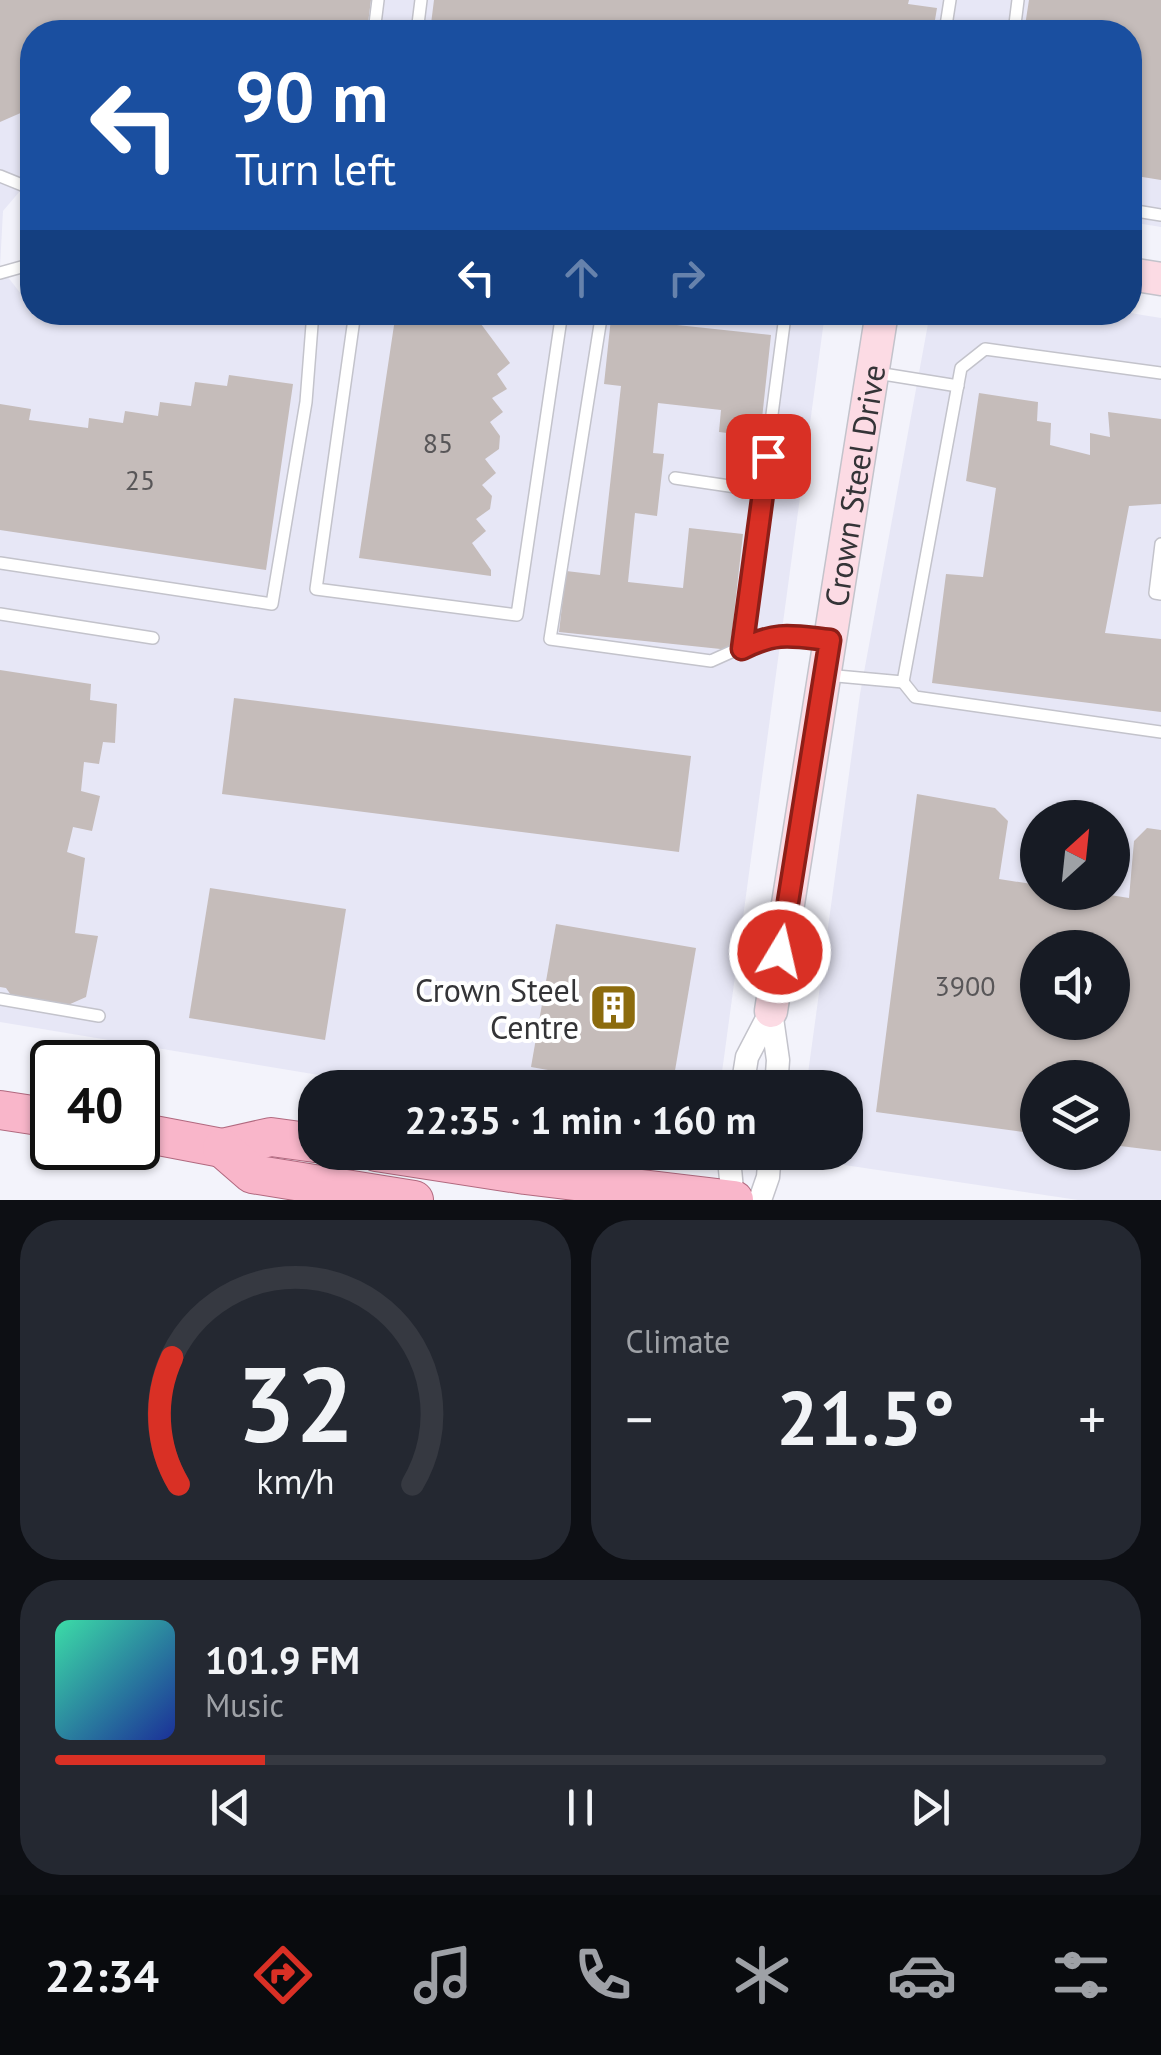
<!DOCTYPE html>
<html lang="en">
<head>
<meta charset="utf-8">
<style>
	body { margin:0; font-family:"PT Sans",sans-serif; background:#242831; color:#f1f3f6; height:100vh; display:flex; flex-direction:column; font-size:38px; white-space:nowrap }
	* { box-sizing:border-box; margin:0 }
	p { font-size:32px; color:#9ea1a6 }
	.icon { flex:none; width:55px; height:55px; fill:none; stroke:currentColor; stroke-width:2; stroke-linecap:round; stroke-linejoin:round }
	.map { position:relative; height:1200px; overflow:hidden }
	.drawer { display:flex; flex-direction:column; gap:20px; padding:20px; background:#0d0f14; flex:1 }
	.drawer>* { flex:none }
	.hud { position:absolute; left:20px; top:20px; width:1122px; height:305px; border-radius:40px; box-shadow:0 2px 8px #0004; background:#1a4fa0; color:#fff; overflow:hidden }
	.needle { width:65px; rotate:27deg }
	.fabs { position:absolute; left:1020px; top:800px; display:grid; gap:20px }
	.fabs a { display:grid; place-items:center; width:110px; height:110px; border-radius:50%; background:#171b24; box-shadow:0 2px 8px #0004; font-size:50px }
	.speed { position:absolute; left:30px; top:1040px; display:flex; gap:20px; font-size:50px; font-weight:700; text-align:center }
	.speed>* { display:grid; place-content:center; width:130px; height:130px; border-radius:50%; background:#171b24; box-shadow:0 2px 8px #0004; line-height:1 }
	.speed .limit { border:5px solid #111; border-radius:15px; background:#fff; color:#111 }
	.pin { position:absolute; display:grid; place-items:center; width:85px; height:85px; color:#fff; margin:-42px; border-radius:20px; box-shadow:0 5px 15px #0006 }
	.me { position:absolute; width:110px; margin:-55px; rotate:9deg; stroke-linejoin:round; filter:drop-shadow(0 0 8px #0008) }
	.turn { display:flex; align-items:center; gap:35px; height:210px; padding:0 50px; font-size:45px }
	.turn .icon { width:130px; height:130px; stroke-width:2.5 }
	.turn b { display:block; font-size:70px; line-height:85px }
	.lanes { display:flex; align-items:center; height:95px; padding:0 50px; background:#0003; justify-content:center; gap:50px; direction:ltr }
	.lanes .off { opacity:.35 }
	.big { font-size:75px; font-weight:800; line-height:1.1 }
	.drawer .tile { flex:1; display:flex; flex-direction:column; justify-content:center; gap:15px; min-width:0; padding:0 35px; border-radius:40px; background:#242831 }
	.drawer .dial { align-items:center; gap:0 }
	.dial svg { height:260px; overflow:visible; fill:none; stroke:#363941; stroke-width:7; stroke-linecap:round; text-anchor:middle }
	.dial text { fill:#f1f3f6; stroke:none }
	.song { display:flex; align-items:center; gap:30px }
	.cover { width:120px; height:120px; border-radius:15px; background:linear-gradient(135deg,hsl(160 70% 55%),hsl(230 70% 35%)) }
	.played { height:10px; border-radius:5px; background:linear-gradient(90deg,#d93025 20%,#363941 20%) }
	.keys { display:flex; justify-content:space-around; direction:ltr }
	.heat { display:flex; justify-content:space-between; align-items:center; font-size:55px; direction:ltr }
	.drawer .tiles { flex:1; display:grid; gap:20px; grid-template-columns:1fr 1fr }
	.tile:last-child { grid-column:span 2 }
	.trip { position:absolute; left:298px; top:1070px; width:565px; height:100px; border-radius:40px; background:#171b24; box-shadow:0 2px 8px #0004; font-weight:800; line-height:100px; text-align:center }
	.menu { display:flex; height:160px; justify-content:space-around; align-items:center; background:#090b0e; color:#9ea1a6 }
	.menu .icon { width:70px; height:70px }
	.menu .selected { color:#d93025 }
	.menu b { font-size:45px; color:#f1f3f6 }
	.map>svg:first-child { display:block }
	.built { fill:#e7e7f6; fill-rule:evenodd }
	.building { fill:#c5bcba; fill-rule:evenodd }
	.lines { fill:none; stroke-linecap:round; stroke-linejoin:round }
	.lane-casing { stroke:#c3c3cb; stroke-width:14 }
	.street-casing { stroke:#c3c3cb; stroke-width:25 }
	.secondary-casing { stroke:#c3c3cb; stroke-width:35 }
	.primary-casing { stroke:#b1697f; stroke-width:40 }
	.lane { stroke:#fff; stroke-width:11 }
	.street { stroke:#fff; stroke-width:22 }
	.secondary { stroke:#fcdbe4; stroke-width:32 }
	.primary { stroke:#f9b6ca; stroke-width:38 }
	.route-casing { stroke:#8d1f18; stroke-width:25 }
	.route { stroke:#d93025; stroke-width:18 }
	.labels { text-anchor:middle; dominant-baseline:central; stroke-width:8; stroke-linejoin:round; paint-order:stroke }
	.number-label { font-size:28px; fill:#585658 }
	.street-label { font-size:32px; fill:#343437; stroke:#fff }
	.poi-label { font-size:32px; fill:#343437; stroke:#fff; text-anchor:end }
</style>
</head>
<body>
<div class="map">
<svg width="1161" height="1200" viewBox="0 0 1161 1200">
	<rect width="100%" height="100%" fill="#f3f3fb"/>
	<g class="built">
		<polygon points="0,0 1161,0 1161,227 1130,222 1130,32 32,32 32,177 3,211 0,267 32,308 32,312 54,313 94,320 106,312 825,313 720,1087 391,1087 0,1022"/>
		<path d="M1124,312L1161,318V1200H1078L811,1160L809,1153L845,1152V1088H806L860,694L930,313ZM1038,818H1112V892H1038ZM1038,948H1112V1022H1038ZM1038,1078H1112V1152H1038Z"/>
	</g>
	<g class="building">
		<polygon points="0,0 371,0 367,31 362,32 32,32 32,108 0,122"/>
		<polygon points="434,0 909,0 908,4 937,8 933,32 430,32"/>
		<polygon points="1029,0 1161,0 1161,180 1130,175 1130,32 1024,32"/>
		<polygon points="396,312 496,312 481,324 510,363 497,374 507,389 492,398 503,412 490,422 500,436 499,449 485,459 496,473 482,485 492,496 490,509 476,519 486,531 472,543 491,570 491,576 359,558"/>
		<polygon points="517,312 550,312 549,322 523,320"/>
		<polygon points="611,318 771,335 760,437 719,432 721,410 658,403 653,453 664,454 657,516 635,513 628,582 683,588 689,528 743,534 730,650 559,632 566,571 600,575 621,386 604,384"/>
		<polygon points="229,375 293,384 266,570 0,530 0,404 31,409 29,420 88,428 89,418 123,423 125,411 158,416 160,402 191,406 195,382 227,386"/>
		<polygon points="979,393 1038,402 1037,421 1051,423 1050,445 1090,455 1090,433 1110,437 1108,412 1161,419 1161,504 1129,506 1105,633 1161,639 1161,712 932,683 946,574 983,577 996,488 966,481"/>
		<polygon points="0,670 91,684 90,700 117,704 115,743 103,742 99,764 84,762 81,791 100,796 92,831 73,827 67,852 85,858 75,933 98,936 86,997 68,1005 13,998 6,988 0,987"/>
		<polygon points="234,698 691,756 679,852 222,794"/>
		<path d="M917,794L995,808L1008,821L999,879L1038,885V892H1091L1129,898L1134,841L1147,828L1161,830V1151L1112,1145V1078H1038V1134L876,1112ZM1038,948H1112V1022H1038Z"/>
		<polygon points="210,888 346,909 325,1040 189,1018"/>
		<polygon points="556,924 696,948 672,1088 650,1088 531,1067"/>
	</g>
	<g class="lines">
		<defs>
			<g id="lane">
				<polyline points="374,32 378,0"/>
				<polyline points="417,32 421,0"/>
				<polyline points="945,32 950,0"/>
				<polyline points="1014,32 1018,0"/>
				<polyline points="0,176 32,189"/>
				<polyline points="1130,210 1161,215"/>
				<polyline points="0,273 32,264"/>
				<polyline points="355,312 316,589 517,615 562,312"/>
				<polyline points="602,312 550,639 711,661 760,639 779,635 826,640"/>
				<polyline points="877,373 958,386"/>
				<polyline points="675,478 763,491"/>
				<polyline points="1161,544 1155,593 1161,594"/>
				<polyline points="0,563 272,604 306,402 313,312"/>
				<polyline points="0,614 153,638"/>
				<polyline points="741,649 785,316 757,312"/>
				<polyline points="826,675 903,682 961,368 985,349 1161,373"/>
				<polyline points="903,682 915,697 1161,732"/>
				<polyline points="0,999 99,1016"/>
				<polyline points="93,1062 94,1055"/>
			</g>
			<g id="street">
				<polyline points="771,1011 778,1060 776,1088"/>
				<polyline points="742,1088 747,1057 771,1011"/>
				<polyline points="732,1152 730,1169 733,1200"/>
				<polyline points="760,1200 768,1177 770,1152"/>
			</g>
			<g id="secondary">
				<polyline points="1130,274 1161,279"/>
				<path id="s1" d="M771,1011L882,312"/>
			</g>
			<g id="primary">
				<polyline points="0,1110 52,1118"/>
				<polyline points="138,1132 222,1148 271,1137 315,1143"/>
				<polyline points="222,1148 252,1174 414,1200"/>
				<polyline points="376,1152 525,1175 734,1200"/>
			</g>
		</defs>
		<use href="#lane" class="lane-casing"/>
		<use href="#street" class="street-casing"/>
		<use href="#secondary" class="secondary-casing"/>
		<use href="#primary" class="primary-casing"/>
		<use href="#lane" class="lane"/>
		<use href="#street" class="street"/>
		<use href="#secondary" class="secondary"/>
		<use href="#primary" class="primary"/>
	</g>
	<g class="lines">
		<defs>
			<path id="route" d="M768,456L742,649C777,631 792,636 830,640L780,952"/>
		</defs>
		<use href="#route" class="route-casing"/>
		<use href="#route" class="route"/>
	</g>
	<defs>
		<symbol id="building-square" viewBox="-11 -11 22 22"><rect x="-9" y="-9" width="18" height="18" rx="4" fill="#8c6b0d" stroke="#fff"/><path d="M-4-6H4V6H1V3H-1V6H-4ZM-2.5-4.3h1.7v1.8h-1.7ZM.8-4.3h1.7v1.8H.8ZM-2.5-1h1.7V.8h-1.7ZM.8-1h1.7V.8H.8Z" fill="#fff"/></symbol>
	</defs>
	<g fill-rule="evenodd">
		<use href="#building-square" x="586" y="980" width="55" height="55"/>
	</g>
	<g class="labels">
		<g class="number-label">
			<text x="438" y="442">85</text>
			<text x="140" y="479">25</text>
			<text x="965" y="985">3900</text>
		</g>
		<g class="street-label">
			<text stroke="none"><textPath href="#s1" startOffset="532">Crown Steel Drive</textPath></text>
		</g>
		<g class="poi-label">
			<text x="579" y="990">Crown Steel<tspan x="579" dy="37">Centre</tspan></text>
		</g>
	</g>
</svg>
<div class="fabs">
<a><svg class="needle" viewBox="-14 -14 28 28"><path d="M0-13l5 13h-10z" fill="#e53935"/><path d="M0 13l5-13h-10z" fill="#9ea1a6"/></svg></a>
<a><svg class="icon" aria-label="sound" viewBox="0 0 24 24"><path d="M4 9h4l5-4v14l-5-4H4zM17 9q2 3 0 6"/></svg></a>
<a><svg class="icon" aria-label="layers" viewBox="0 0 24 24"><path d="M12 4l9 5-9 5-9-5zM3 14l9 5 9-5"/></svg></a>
</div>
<div class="speed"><div class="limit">40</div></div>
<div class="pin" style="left:768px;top:456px;background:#d93025"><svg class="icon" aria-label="arrive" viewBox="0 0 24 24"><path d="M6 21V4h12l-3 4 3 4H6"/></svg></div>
<svg class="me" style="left:780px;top:952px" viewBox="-20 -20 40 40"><circle r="17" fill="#d93025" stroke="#fff" stroke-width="3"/><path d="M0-11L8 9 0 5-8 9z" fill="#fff"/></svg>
<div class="trip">22:35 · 1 min · 160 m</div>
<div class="hud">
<div class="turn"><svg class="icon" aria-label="left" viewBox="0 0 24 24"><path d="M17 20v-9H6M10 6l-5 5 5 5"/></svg><div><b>90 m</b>Turn left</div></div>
<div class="lanes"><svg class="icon" aria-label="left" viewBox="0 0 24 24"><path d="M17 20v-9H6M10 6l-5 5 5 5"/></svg><svg class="icon off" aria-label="ahead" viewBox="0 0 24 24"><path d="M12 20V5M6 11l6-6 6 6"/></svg><svg class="icon off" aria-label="right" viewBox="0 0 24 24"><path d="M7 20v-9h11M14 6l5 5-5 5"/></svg></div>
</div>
</div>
<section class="drawer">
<div class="tiles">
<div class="tile dial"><svg viewBox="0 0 100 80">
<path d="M14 69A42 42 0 1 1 86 69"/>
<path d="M14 69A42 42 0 0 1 12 30" stroke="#d93025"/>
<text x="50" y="56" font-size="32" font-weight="700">32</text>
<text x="50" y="72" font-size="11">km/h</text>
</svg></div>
<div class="tile"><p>Climate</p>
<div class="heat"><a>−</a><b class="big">21.5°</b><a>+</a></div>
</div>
<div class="tile">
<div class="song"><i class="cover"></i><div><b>101.9 FM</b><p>Music</p></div></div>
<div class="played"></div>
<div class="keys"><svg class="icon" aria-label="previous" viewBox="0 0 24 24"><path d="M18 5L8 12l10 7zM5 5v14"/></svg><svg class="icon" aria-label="pause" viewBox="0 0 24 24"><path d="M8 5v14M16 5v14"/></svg><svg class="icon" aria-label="next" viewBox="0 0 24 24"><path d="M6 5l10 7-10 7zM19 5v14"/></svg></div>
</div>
</div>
</section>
<nav class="menu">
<b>22:34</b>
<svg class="icon selected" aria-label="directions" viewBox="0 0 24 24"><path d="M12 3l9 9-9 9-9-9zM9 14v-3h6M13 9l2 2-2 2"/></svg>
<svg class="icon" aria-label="music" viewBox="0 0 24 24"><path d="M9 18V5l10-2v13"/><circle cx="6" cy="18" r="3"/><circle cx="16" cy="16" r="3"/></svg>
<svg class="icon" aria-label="phone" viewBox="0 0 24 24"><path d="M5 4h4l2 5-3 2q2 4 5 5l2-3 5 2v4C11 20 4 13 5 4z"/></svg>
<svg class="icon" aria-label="climate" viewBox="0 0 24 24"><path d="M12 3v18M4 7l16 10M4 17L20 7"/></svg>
<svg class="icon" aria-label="car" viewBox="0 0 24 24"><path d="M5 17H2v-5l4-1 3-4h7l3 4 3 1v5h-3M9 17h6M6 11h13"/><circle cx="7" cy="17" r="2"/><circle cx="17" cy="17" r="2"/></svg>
<svg class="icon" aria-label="filters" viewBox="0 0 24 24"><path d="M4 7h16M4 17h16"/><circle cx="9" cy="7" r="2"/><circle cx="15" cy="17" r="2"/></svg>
</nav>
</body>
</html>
